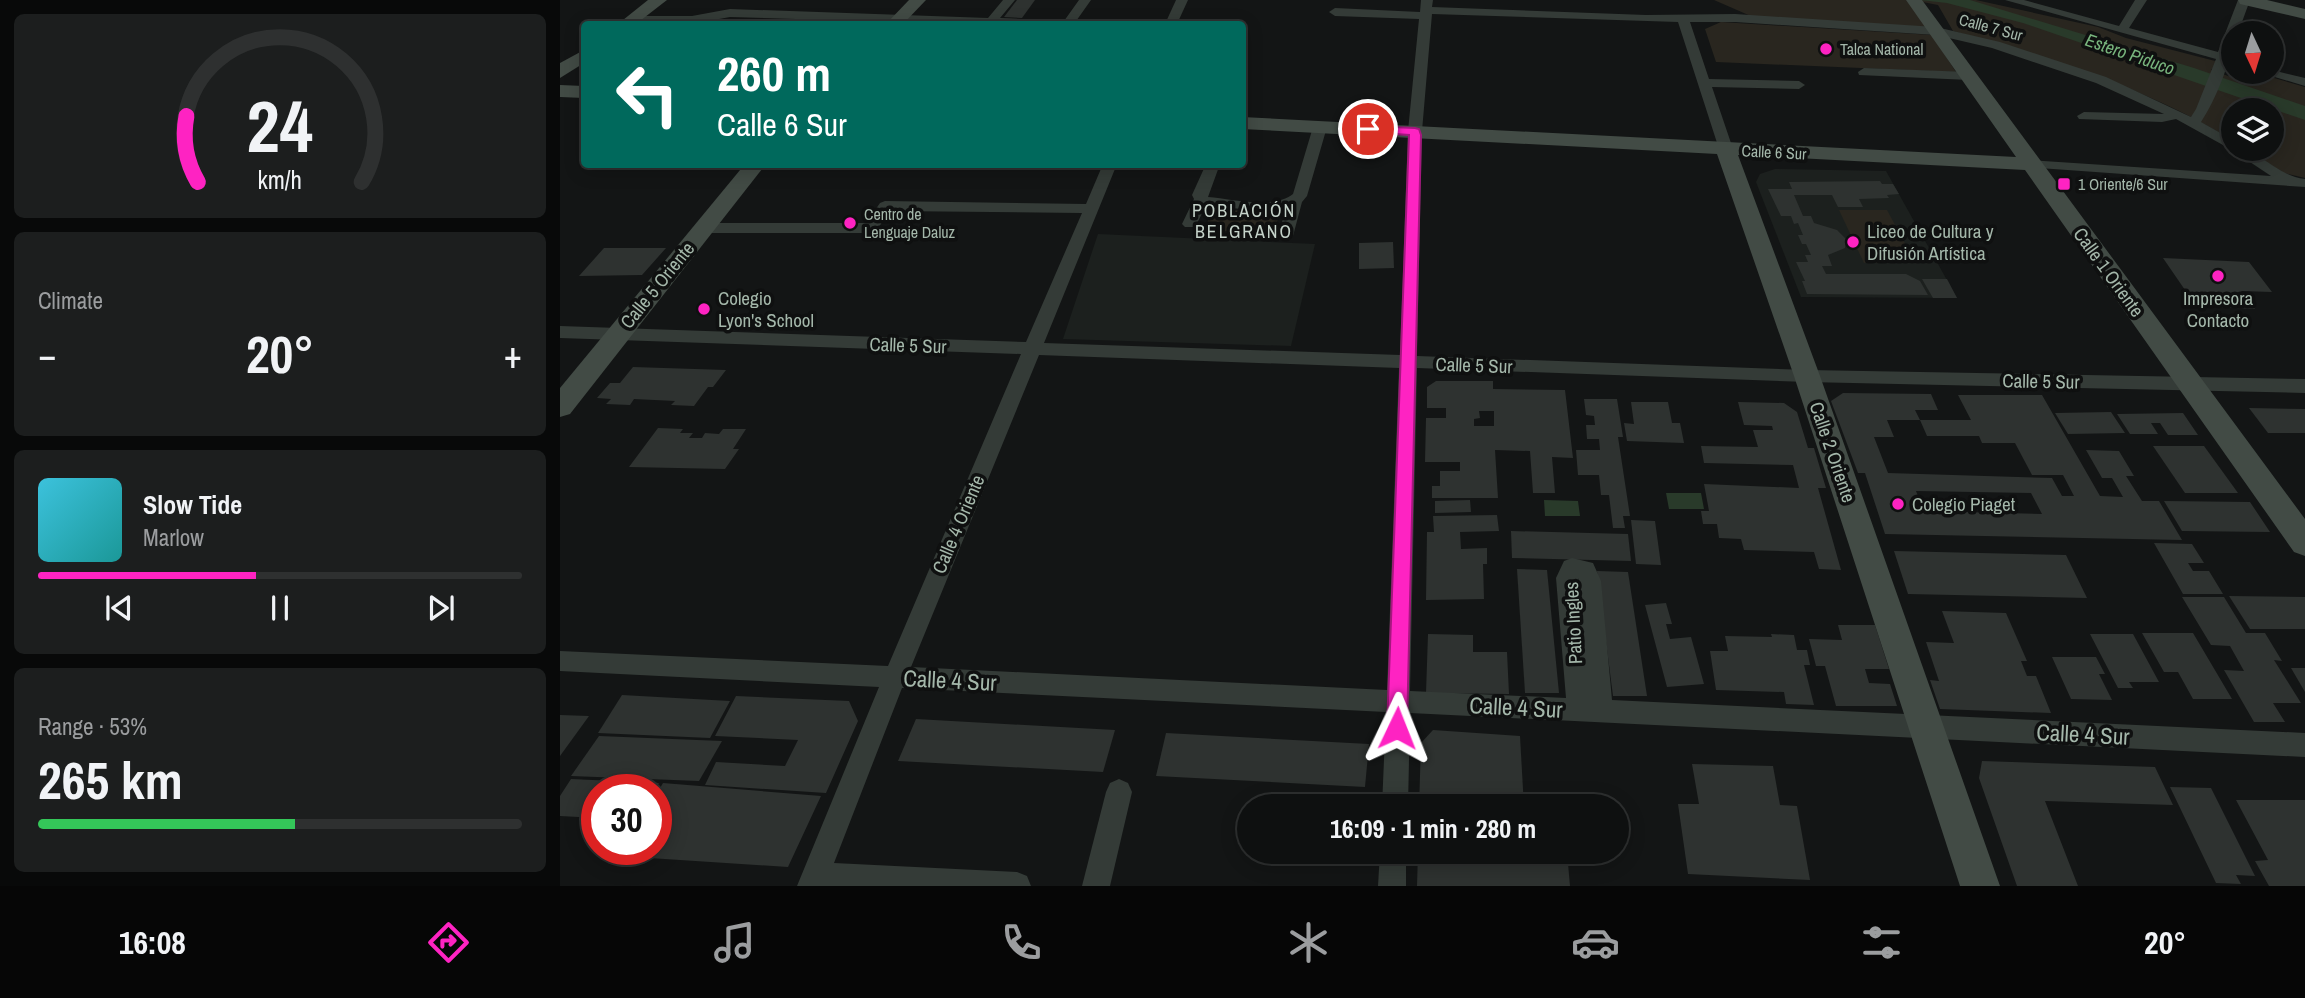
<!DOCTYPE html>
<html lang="en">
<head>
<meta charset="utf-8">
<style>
	body { margin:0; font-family:"Archivo Narrow",sans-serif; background:#1c1e1e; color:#f1f3f6; height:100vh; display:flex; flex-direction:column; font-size:26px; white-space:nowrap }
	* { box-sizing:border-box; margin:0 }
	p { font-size:23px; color:#9b9d9f }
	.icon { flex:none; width:38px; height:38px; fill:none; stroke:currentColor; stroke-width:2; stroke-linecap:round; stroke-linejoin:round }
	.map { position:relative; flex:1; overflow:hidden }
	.panel { display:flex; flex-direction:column; gap:14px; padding:14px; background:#080909; width:560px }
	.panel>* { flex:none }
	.top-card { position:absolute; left:21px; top:21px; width:665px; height:147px; border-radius:7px; box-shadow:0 4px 18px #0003,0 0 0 2px #2e3030; background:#00695c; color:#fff; overflow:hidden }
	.needle { width:46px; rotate:176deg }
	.tools { position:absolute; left:1661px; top:21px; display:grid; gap:14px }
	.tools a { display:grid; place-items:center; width:63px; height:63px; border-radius:50%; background:#0e1010; box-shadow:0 4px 18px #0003,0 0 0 2px #2e3030; font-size:35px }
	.speed { position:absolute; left:21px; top:774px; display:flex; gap:14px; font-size:35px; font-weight:700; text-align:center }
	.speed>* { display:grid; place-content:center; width:91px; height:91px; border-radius:50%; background:#0e1010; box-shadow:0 4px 18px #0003,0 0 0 2px #2e3030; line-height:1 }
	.speed .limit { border:10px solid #d22; background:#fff; color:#111 }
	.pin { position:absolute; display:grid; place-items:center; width:60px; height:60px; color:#fff; margin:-30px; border:4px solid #fff; border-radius:50%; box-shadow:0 2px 7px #0007 }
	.me { position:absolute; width:77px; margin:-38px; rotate:2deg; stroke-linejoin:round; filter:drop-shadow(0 0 5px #0008) }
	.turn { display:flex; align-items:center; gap:24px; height:147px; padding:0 21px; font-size:32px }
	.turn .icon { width:91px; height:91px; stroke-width:2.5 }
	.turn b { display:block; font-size:49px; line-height:60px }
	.big { font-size:52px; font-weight:700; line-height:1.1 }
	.panel .card { flex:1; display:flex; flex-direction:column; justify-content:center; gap:10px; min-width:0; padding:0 24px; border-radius:10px; background:#1c1e1e }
	.panel .dial { align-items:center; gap:0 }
	.dial svg { height:182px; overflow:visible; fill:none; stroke:#2e3030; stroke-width:7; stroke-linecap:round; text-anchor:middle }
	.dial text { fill:#f1f3f6; stroke:none }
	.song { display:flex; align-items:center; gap:21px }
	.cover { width:84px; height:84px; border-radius:10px; background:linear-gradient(135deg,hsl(190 70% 55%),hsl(180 70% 35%)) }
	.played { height:7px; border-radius:4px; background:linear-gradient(90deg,#fe23c2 45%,#2e3030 45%) }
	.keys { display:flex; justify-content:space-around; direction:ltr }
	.heat { display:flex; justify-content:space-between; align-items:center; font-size:38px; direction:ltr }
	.charge { height:10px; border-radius:5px; background:linear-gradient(90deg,#34c759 53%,#2e3030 0) }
	.trip { position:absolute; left:677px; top:794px; width:392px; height:70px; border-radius:35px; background:#0e1010; box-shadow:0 4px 18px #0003,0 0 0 2px #2e3030; font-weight:700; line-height:70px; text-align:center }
	.tabs { display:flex; height:112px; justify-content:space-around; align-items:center; background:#060606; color:#9b9d9f }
	.tabs .icon { width:49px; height:49px }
	.tabs .on { color:#fe23c2 }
	.tabs b { font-size:32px; color:#f1f3f6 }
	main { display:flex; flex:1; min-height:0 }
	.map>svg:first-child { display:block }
	.built { fill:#1c201e }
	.green { fill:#29261f }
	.water { fill:#293a2a }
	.building { fill:#2e3230; fill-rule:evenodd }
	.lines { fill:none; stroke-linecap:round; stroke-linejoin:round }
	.street { fill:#343b37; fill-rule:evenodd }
	.secondary { fill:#424b45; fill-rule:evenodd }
	.route { fill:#fe23c2; stroke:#a5177e; stroke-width:2 }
	.poi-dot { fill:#fe23c2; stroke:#0f1010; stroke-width:2.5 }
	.labels { text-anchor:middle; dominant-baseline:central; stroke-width:7; stroke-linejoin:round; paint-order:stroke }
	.far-street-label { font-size:16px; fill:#a4b7aa; stroke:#0f1010 }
	.far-poi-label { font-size:16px; fill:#a4b7aa; stroke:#0f1010; text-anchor:start }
	.far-water-label { font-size:18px; font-style:italic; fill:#78b57d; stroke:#0f1010 }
	.far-neighbourhood-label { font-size:18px; letter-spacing:2px; fill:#c5d3ca; stroke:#0f1010 }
	.poi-label { font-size:19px; fill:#a4b7aa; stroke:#0f1010; text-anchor:start }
	.street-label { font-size:19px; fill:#a4b7aa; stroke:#0f1010 }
	.near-street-label { font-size:23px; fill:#a4b7aa; stroke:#0f1010 }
</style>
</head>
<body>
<main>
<section class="panel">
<div class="card dial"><svg viewBox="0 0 100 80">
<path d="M14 69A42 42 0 1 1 86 69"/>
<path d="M14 69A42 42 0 0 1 9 40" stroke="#fe23c2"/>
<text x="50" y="56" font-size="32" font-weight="700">24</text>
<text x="50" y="72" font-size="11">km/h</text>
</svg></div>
<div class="card"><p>Climate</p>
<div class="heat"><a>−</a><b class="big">20°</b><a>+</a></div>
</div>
<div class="card">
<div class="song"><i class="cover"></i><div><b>Slow Tide</b><p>Marlow</p></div></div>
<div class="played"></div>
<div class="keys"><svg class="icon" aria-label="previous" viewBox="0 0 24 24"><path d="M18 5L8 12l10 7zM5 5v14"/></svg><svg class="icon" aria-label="pause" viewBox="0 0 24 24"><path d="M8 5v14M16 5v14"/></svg><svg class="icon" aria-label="next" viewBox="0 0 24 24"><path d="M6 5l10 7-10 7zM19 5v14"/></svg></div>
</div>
<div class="card"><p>Range · 53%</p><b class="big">265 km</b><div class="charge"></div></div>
</section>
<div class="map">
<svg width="1745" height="886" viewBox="0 0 1745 886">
	<rect width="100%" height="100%" fill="#131515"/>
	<g class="built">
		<polygon points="1215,169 1326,171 1397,298 1241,297 1196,182 1200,174"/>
		<polygon points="538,234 755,244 731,346 503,339"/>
	</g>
	<g class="green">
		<path d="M1154,0H1416L1538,27L1566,38L1659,62L1651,70L1677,79L1680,72H1694L1745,87V178L1724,173L1685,149H1712V110H1673V141C1586,87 1491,59 1393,31L1378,5L1352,0L1368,27L1193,17Z"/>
		<polygon points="1161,22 1372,35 1396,72 1156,62 1145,29"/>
		<polygon points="653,209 720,213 713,234 644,230"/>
		<polygon points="1279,210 1327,210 1355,262 1304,263"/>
	</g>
	<g class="water">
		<polygon points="1360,0 1410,0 1634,68 1745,106 1745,120 1463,23 1387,3"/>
		<polygon points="1106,493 1141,493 1144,509 1109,509"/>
		<polygon points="984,500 1018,501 1020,516 985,516"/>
	</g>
	<g class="building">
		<polygon points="457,0 475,0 462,18 444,17"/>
		<polygon points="1320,181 1322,184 1333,184 1339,194 1327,195 1329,198 1299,199 1303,207 1278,207 1272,195 1234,195 1243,216 1251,216 1254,223 1277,230 1286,239 1285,248 1268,255 1272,266 1262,266 1266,274 1346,274 1360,281 1368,295 1247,294 1242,281 1245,281 1236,262 1248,262 1245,255 1251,255 1246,244 1242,244 1238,235 1243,235 1238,223 1234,224 1231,216 1221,216 1208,189 1232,189 1229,182"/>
		<polygon points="833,242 834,268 799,269 799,243"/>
		<polygon points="44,248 106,248 82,275 19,276"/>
		<polygon points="1603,258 1689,262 1712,292 1681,291 1695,309 1636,306"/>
		<polygon points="1362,279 1387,279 1397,298 1373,298"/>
		<polygon points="73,367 166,370 153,387 148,387 134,406 111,405 115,401 74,399 70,405 46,404 51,399 37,398 50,383 60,383"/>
		<path d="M876,381H933V389L1005,390L1013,458L992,457L995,493H973L970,451L935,450L938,498H872V486H880V471H900V462H865L866,418H886V408H867V387ZM919,411H934V426H914V419L920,418Z"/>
		<path d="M1283,393L1371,394L1378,410H1355L1360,420H1327L1334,437H1314L1328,473L1492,478L1502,496H1514L1503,475H1472L1455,443H1422L1419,436H1367L1360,420H1411L1398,395H1482L1540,496L1563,497L1552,478H1542L1526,450L1559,451L1574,476H1566L1582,501H1599L1622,540L1325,534L1305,473H1298L1271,401ZM1356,491L1471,493L1482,514L1364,511Z"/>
		<polygon points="1024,399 1057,399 1063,437 1058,437 1070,516 1063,516 1065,528 1053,528 1049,495 1041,495 1039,475 1018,475 1016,450 1040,450 1039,439 1027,439 1026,425 1035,425 1034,416 1026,415"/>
		<polygon points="1071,402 1108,402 1112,423 1120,423 1124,443 1067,441 1064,423 1074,424"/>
		<polygon points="1178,402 1224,403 1237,412 1248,448 1254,448 1266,488 1258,488 1281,570 1259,569 1254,552 1184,550 1181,539 1159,538 1157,524 1143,524 1141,511 1149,511 1144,484 1239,488 1233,465 1144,463 1141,446 1198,447 1193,430 1213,430 1212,426 1184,425"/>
		<polygon points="1689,408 1745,409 1745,433 1708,433"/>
		<polygon points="1551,412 1565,433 1508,434 1495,413"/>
		<polygon points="1623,413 1638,435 1608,435 1600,423 1591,423 1598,434 1570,434 1557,414"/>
		<polygon points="98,428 123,429 120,433 133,433 129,438 142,438 145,433 159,434 163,429 186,429 173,449 179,449 165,469 69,467"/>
		<polygon points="1593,446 1644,446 1678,493 1625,493"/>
		<polygon points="910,500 911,512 875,513 875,501"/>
		<polygon points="1604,501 1690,502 1710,532 1622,531"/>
		<polygon points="937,515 939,531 900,532 901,549 927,548 927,564 923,564 924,599 866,600 867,532 874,532 873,516"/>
		<polygon points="1071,520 1095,521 1101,565 1076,564"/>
		<polygon points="951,531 1068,534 1071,561 952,558"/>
		<polygon points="1594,543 1632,544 1644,563 1628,563 1633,571 1649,571 1663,594 1623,594"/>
		<polygon points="1334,551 1506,555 1527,598 1348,594"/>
		<polygon points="957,569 987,570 999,693 965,693"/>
		<polygon points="1037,571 1068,572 1087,696 1053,696"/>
		<polygon points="1669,596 1745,597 1745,629 1690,629"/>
		<polygon points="1622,597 1664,597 1686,633 1705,633 1722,661 1714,660 1741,703 1713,703 1725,722 1694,722 1664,670 1684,671 1670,646 1651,645"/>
		<polygon points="1106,603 1112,624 1106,624 1110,639 1131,637 1144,684 1107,687 1085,605"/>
		<polygon points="1382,611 1446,613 1467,661 1461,661 1467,676 1476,676 1491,713 1380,709 1370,680 1379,681 1366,642 1394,643"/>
		<polygon points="1278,625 1315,625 1329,669 1305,669 1309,683 1330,684 1337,706 1276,706 1265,666 1256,666 1249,639 1282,640"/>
		<polygon points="1582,633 1633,633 1672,699 1633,699 1618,672 1604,672"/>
		<polygon points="868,634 913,635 913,652 947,652 949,694 866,693"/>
		<polygon points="1211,634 1234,635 1237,650 1247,650 1250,665 1244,665 1254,705 1226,704 1224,692 1156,690 1150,651 1168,651 1165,636 1212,637"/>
		<polygon points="1530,634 1573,634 1599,682 1569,682 1573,688 1558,688"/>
		<polygon points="1492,657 1536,657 1545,674 1539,674 1552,700 1511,699"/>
		<polygon points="1731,668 1745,668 1745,692"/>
		<polygon points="62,695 170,701 150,738 38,733"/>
		<polygon points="176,696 289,701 298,721 266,793 145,785 156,762 225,766 238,740 155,736"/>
		<polygon points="0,715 29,716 0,756"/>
		<polygon points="356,719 555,730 543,772 338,761"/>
		<polygon points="873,730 960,736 964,807 859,807 861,743"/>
		<polygon points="606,733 809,744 805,787 596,776"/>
		<polygon points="39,736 162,741 139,781 11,776"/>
		<polygon points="1422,761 1595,767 1613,805 1485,801 1518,886 1457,886 1419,778"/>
		<polygon points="1132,764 1213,766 1220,805 1237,806 1250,880 1128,874 1118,804 1139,804"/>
		<polygon points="11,779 99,783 95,789 37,789 37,818 0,816 0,796"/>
		<polygon points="103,783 261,796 228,867 59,856 63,849 96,849 96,795"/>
		<polygon points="1610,787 1651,788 1695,876 1676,875 1681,884 1656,883"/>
		<polygon points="1676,800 1745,800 1745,886 1709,886 1695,861 1708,860"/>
		<polygon points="858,852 1007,852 1010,886 857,886"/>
	</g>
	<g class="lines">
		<g class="street">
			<polygon points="443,0 455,0 440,18 504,21 519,0 531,0 514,24 409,24 170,17 132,24 73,24 67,20 73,16 132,16 170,9 428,18"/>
			<polygon points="616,0 628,0 617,24 605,24"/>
			<path d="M861,0H873L872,7L1086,15L1175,14L1376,27L1440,42L1546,77L1631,117L1636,109L1656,59L1445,0H1464L1559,26L1575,0H1587L1569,28L1658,52L1678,0H1690L1678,33H1673C1673,59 1655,101 1641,122L1673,140V149C1701,149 1718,177 1745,179V187L1465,167L1463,164L1470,160L1711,176L1672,150L1616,119L1602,122L1519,119L1517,116L1524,112L1604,114L1536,83L1432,48L1376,35L1175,22H1130L1149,79L1239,81L1245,85L1239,89L1152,87L1173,149L1166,153L1159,149L1118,22L872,14L862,131L857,356L1247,370L1745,379V393L1247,382L857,368L850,691L1006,698L996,578L1004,561L1012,558L1033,563L1041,581L1052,700L1745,733V757L850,713L848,807H822L826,712L342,688L274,863L457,872L467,876L471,886H237L319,687L0,671V651L328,666L461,354L0,338V326L466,342L522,213L330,211L316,231L311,233H142L134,228L142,223H306L320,203L325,201L526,204L543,164H557L484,343L840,355L848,131L859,19L775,16L769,12L775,8L860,12ZM479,355L839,368L827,690L351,667ZM1018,578L1019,581L1023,625Z"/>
			<polygon points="1304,68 1409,72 1415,76 1409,80 1299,75 1298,72"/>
			<polygon points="1712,70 1745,78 1745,86 1698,72"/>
			<path d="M760,123L767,127L747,196L742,202L733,236L727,238L719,233L726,208L695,210L646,206L635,227H625L622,224L634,199L632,195L646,164H660L648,197C673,199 712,210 733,194L753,127Z"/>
			<polygon points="559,779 568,783 572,792 550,886 522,886 546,792 550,783"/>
			<polygon points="820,852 846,852 846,886 818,886"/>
		</g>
		<g class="secondary">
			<polygon points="88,0 107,0 76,24 58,24"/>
			<polygon points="349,0 366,0 343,24 326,24"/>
			<polygon points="1346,0 1362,0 1745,519 1745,556 1734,552 1465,170 1178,155 1260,376 1440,886 1400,886 1234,376 1157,154 682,129 682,117 1456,157"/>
			<polygon points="1678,0 1707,0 1745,9 1745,19 1680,4"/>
			<polygon points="24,50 24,63 0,78 0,63"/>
			<polygon points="0,85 24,86 24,98 0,97"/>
			<polygon points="185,164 206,164 10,414 0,417 0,388"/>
		</g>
	</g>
	<polygon class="route" points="808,126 855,128 859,129 861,135 847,728 844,735 837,738 830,735 827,728 849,135 804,132 804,127"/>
	<g class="poi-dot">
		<circle cx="1266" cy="49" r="7"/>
		<rect x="1497" y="177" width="14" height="14" rx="3.5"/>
		<circle cx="290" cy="223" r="7"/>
		<circle cx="1293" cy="242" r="7"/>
		<circle cx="1658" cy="276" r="7"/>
		<circle cx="144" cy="309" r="7"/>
		<circle cx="1338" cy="504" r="7"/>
	</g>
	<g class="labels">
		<g class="far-street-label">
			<text transform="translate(1431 27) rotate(15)">Calle 7 Sur</text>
			<text transform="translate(1214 152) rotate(3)">Calle 6 Sur</text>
		</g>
		<g class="far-poi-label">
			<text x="1280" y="49">Talca National</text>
			<text x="1518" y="184">1 Oriente/6 Sur</text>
			<text x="304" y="214">Centro de<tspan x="304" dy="18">Lenguaje Daluz</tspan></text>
		</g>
		<g class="far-water-label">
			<text transform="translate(1570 54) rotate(19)">Estero Piduco</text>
		</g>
		<g class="far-neighbourhood-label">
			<text x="684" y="210">POBLACIÓN<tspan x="684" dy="21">BELGRANO</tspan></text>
		</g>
		<g class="poi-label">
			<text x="1307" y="231">Liceo de Cultura y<tspan x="1307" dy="22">Difusión Artística</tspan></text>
			<text x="158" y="298">Colegio<tspan x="158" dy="22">Lyon's School</tspan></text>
			<text x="1658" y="298" text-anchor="middle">Impresora<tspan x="1658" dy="22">Contacto</tspan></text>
			<text x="1352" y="504">Colegio Piaget</text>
		</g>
		<g class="street-label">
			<text transform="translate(1549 272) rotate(54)">Calle 1 Oriente</text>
			<text transform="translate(97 285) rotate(-51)">Calle 5 Oriente</text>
			<text transform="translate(348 345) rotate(2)">Calle 5 Sur</text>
			<text transform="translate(914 365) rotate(2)">Calle 5 Sur</text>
			<text transform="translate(1481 381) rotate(1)">Calle 5 Sur</text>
			<text transform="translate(1273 452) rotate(71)">Calle 2 Oriente</text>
			<text transform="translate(398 524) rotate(-67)">Calle 4 Oriente</text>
			<text transform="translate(1013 623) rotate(-93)">Patio Ingles</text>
		</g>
		<g class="near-street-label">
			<text transform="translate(390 680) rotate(3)">Calle 4 Sur</text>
			<text transform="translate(956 707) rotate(3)">Calle 4 Sur</text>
			<text transform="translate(1523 734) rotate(3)">Calle 4 Sur</text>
		</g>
	</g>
</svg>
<div class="tools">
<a><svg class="needle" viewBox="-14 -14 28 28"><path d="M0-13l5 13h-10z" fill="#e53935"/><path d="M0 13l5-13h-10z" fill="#9b9d9f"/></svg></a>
<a><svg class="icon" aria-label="layers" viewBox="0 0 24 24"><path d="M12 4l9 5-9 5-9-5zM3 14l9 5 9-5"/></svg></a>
</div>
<div class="speed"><div class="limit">30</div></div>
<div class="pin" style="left:808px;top:129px;background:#d93025"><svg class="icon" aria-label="arrive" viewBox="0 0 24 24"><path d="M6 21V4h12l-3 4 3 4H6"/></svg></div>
<svg class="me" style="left:837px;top:728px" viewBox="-20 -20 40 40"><path d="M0-17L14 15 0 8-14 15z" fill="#fe23c2" stroke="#fff" stroke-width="4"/></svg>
<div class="trip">16:09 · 1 min · 280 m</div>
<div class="top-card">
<div class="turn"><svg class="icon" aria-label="left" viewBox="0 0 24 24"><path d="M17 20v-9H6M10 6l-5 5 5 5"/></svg><div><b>260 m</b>Calle 6 Sur</div></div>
</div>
</div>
</main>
<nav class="tabs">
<b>16:08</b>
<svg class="icon on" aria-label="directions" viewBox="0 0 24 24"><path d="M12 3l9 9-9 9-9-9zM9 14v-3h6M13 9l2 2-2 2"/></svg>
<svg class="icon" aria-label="music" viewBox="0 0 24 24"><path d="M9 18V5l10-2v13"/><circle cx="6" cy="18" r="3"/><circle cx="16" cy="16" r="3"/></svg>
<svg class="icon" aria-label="phone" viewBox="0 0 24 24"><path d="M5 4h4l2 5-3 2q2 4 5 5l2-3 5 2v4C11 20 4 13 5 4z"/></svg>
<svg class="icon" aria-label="climate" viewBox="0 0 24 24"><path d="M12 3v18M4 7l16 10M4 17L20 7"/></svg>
<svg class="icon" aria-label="car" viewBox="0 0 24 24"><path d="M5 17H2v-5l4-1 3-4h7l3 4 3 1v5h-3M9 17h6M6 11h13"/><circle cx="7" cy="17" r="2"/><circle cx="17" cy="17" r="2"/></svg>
<svg class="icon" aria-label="filters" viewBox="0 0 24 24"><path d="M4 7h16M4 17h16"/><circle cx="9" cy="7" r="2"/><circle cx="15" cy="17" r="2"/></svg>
<b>20°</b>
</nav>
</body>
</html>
